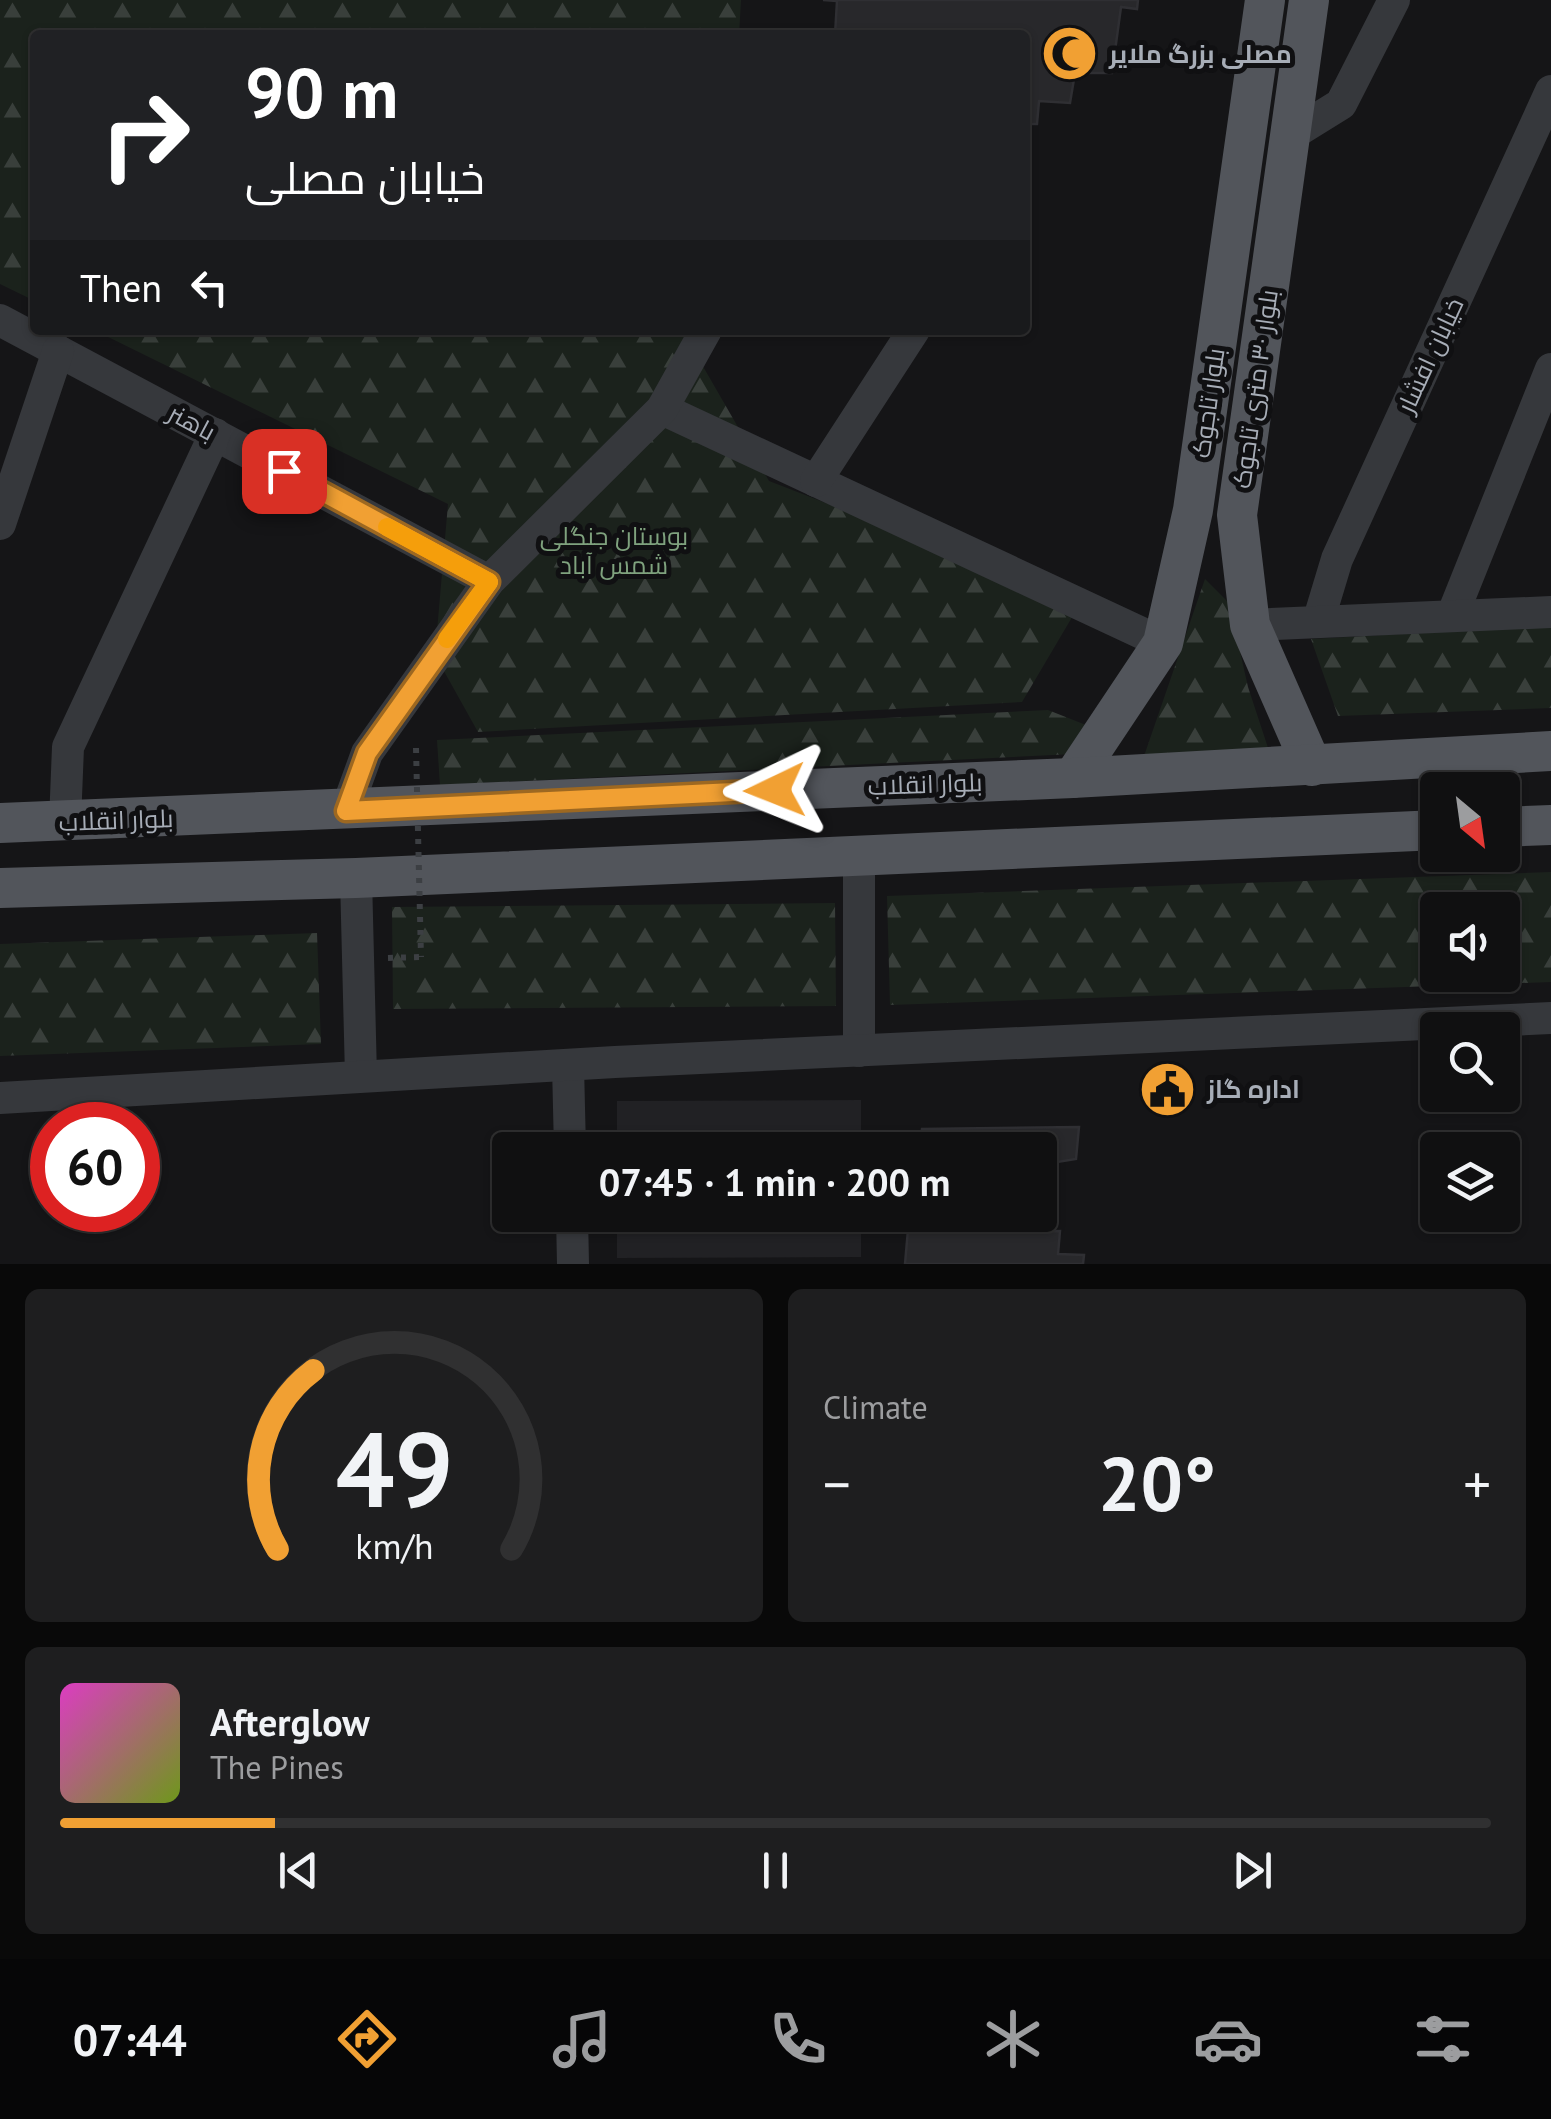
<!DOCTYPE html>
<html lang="en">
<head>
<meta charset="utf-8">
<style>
	body { margin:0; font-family:"PT Sans",Cairo,sans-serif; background:#1e1e1f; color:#f1f3f6; height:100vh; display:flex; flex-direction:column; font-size:38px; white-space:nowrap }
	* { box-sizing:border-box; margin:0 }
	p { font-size:32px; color:#9c9d9f }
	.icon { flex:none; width:55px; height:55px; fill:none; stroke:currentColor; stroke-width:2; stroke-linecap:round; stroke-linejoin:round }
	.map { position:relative; height:1264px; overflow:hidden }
	.sheet { display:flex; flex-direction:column; gap:25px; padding:25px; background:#090909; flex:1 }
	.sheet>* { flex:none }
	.top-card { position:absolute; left:30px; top:30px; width:1000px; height:305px; border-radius:10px; box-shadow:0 2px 8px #0004,0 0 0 2px #303031; background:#202124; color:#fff; overflow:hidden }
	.needle { width:65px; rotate:151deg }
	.controls { position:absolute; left:1420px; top:772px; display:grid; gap:20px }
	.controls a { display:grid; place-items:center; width:100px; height:100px; border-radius:10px; background:#101011; box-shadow:0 2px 8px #0004,0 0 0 2px #303031; font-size:50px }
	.speed { position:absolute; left:30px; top:1102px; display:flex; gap:20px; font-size:50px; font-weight:700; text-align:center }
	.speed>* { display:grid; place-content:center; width:130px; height:130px; border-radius:50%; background:#101011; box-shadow:0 2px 8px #0004,0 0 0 2px #303031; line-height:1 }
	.speed .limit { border:15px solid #d22; background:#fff; color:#111 }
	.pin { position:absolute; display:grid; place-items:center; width:85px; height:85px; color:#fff; margin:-42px; border-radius:20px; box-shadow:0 5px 15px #0006 }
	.me { position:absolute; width:110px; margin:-55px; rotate:268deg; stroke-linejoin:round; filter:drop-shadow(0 0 8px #0008) }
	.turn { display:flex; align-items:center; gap:35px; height:210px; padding:0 50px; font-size:45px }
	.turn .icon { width:130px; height:130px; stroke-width:2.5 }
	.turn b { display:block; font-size:70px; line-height:85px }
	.then { display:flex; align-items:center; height:95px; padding:0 50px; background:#0003; gap:20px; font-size:38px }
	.big { font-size:75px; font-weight:700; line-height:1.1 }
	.sheet .card { flex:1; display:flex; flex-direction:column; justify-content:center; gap:15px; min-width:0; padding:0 35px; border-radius:15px; background:#1e1e1f }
	.sheet .dial { align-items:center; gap:0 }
	.dial svg { height:260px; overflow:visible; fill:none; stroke:#303031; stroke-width:7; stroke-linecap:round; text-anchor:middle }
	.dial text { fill:#f1f3f6; stroke:none }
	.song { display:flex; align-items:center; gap:30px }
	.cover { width:120px; height:120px; border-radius:15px; background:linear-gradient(135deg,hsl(310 70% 55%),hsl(80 70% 35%)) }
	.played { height:10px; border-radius:5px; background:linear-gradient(90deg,#f1a033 15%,#303031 15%) }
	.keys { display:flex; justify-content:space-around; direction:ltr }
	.heat { display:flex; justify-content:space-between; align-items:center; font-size:55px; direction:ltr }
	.sheet .tiles { flex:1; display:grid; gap:25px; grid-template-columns:1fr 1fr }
	.card:last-child { grid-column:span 2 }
	.trip { position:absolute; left:492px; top:1132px; width:565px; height:100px; border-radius:10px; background:#101011; box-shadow:0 2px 8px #0004,0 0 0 2px #303031; font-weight:700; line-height:100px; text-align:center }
	.tabs { display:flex; height:160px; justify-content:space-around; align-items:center; background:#060607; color:#9c9d9f }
	.tabs .icon { width:70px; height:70px }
	.tabs .active { color:#f1a033 }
	.tabs b { font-size:45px; color:#f1f3f6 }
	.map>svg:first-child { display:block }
	.built { fill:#212124 }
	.forest { fill:url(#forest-firs); fill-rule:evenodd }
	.building { fill:#28282b; stroke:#2f2f33; stroke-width:2.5 }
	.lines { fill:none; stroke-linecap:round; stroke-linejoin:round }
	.path { stroke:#3c3f43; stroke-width:6; stroke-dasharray:5 8; stroke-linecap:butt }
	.minor { stroke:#36383c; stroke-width:32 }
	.major { stroke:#52555b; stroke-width:40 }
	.path-bridge { stroke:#3c3f43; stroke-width:6; stroke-dasharray:5 8; stroke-linecap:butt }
	.route-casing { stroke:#9d6821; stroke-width:25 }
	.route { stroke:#f1a033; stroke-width:18 }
	.slow { stroke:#f59e0b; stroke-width:18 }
	.labels { text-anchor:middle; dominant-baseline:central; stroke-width:10; stroke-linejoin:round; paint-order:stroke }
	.poi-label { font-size:25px; font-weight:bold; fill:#a7adb7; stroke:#101012; text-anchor:start }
	.street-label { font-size:25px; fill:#a7adb7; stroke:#101012 }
	.park-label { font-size:25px; fill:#7fa27e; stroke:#101012 }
</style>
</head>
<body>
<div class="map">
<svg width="1551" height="1264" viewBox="0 0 1551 1264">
	<defs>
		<pattern id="forest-firs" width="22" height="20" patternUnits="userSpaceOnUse" patternTransform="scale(2.5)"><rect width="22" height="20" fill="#1b221c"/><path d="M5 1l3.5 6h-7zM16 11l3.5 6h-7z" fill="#393f3b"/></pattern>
	</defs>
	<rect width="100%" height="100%" fill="#151517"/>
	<g class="built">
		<polygon points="861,1100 861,1150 617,1150 617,1101"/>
		<polygon points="617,1215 861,1215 861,1257 617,1258"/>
	</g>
	<g class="forest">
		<polygon points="0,0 741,0 739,35 35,35 35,301 0,284"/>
		<polygon points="94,330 682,330 769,481 1081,602 1022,702 478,732 435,655 448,504"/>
		<polygon points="1205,579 1229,603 1248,687 1271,757 1143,759"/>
		<polygon points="1551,626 1551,708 1338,716 1311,639"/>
		<polygon points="1048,710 1091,727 1074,754 440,785 437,740"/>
		<path d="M1551,872V982L890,1005L887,896ZM1502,910V975H1438V910Z"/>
		<polygon points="835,903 836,1006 393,1009 392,907"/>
		<polygon points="317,933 321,1044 0,1056 0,944"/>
	</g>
	<g class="building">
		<polygon points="823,0 1138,0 1137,9 1121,7 1112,73 1075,73 1070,103 1039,101 1037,124 1025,124 1025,35 835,35 837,1"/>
		<polygon points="1079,1127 1076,1159 1057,1162 1056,1188 1040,1188 1040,1150 919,1150 922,1129"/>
		<polygon points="895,1215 1007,1215 1006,1232 1060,1231 1058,1254 1084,1255 1083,1264 905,1264 909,1218"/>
	</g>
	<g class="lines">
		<polyline class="path" points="388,958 421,957"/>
		<g class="minor">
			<polyline points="1291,135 1341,104 1394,0"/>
			<polyline points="0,320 489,581"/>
			<polyline points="662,409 1163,643"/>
			<polyline points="816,481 914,330"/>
			<polyline points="0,524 58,351"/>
			<polyline points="1452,616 1551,369"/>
			<polyline points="1318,622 1337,559 1551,91"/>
			<polyline points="1250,625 1551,612"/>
			<polyline points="346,811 367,753 489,581 662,409 706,330"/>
			<polyline points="65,822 68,747 215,434"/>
			<polyline points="356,878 361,1076"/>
			<polyline points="859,1051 859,856"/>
			<polyline points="568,1065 570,1150"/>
			<polyline points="0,1098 615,1062 1551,1018"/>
			<polyline points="572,1215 573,1264"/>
		</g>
		<g class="major">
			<polyline points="1309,0 1237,515 1250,625 1312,766"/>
			<polyline points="1073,778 1163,643 1193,510 1265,0"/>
			<polyline points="0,823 1073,778 1551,751"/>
			<polyline points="1502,827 1551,825"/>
			<polyline points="0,888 356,878 1438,830"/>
		</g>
		<polyline class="path-bridge" points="416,748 421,957"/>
	</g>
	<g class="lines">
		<defs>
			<polyline id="route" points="284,471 489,582 367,753 346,811 775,790"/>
		</defs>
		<use href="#route" class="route-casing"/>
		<use href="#route" class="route"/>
		<polyline class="slow" points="387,527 489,582 447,639"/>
	</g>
	<defs>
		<symbol id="mosque-disc" viewBox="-11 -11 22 22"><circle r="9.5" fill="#f1a033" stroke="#101012"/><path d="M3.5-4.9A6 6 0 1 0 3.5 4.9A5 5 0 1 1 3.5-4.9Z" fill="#111"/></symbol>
		<symbol id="civic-disc" viewBox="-11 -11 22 22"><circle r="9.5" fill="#f1a033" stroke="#101012"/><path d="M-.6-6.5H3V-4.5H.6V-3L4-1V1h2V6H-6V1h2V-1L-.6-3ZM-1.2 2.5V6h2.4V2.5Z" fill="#111"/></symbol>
	</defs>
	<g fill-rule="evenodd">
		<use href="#mosque-disc" x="1038" y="22" width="63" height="63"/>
		<use href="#civic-disc" x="1136" y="1058" width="63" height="63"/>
	</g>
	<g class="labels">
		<g class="poi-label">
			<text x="1109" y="54">مصلی بزرگ ملایر</text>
			<text x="1207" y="1089">اداره گاز</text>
		</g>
		<g class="street-label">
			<text transform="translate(1430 355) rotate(-65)">خیابان افشار</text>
			<text transform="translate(1255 389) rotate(-82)">بلوار ۳۰ متری تاجوک</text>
			<text transform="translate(1208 403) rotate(-82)">بلوار تاجوک</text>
			<text transform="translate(192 422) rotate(28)">باهنر</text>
			<text transform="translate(925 784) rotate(-2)">بلوار انقلاب</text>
			<text transform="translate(116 820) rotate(-2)">بلوار انقلاب</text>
		</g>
		<g class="park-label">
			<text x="614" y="536">بوستان جنگلی<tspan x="614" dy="29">شمس آباد</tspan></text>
		</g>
	</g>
</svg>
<div class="controls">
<a><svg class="needle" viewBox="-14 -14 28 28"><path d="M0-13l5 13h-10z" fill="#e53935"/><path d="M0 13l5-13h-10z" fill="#9c9d9f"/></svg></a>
<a><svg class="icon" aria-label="sound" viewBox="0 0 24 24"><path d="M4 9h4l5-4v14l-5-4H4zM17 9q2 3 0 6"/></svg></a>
<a><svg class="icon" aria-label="search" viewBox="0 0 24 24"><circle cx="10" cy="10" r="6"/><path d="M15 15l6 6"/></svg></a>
<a><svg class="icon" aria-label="layers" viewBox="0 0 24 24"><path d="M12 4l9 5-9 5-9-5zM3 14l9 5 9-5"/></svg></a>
</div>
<div class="speed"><div class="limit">60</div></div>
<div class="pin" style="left:284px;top:471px;background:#d93025"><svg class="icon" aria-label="arrive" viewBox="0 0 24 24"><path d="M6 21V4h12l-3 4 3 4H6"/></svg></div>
<svg class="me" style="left:775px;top:790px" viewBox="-20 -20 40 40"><path d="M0-17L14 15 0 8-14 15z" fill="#f1a033" stroke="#fff" stroke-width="4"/></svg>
<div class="trip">07:45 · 1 min · 200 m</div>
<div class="top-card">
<div class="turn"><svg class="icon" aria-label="right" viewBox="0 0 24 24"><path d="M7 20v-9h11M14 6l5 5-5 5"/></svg><div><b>90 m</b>خیابان مصلی</div></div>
<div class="then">Then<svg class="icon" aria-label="left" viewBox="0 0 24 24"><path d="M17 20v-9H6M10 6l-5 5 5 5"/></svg></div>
</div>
</div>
<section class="sheet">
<div class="tiles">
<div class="card dial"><svg viewBox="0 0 100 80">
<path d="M14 69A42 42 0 1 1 86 69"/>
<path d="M14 69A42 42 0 0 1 25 14" stroke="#f1a033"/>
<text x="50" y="56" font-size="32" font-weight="700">49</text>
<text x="50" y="72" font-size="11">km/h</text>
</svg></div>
<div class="card"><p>Climate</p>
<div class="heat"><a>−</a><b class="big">20°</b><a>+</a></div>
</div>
<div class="card">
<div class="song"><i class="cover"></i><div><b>Afterglow</b><p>The Pines</p></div></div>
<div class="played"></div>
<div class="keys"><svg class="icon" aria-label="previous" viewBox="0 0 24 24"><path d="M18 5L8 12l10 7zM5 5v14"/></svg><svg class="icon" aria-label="pause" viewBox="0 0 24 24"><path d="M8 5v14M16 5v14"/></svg><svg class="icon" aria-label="next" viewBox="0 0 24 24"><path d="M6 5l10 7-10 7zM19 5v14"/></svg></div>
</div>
</div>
</section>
<nav class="tabs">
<b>07:44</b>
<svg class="icon active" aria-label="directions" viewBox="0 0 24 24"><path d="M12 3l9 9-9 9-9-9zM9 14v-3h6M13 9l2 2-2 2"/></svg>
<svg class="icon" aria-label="music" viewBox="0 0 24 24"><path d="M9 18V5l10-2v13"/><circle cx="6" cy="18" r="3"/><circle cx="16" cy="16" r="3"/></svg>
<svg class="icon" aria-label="phone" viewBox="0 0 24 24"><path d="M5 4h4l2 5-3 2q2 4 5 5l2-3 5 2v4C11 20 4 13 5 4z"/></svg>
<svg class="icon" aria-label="climate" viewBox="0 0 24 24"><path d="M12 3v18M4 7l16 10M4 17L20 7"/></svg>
<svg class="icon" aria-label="car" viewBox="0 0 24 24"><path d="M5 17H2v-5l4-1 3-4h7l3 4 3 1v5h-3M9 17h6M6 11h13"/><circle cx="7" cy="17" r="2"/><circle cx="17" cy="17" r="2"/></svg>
<svg class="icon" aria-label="filters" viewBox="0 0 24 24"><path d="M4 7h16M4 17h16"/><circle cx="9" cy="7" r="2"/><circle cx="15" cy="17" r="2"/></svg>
</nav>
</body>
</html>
